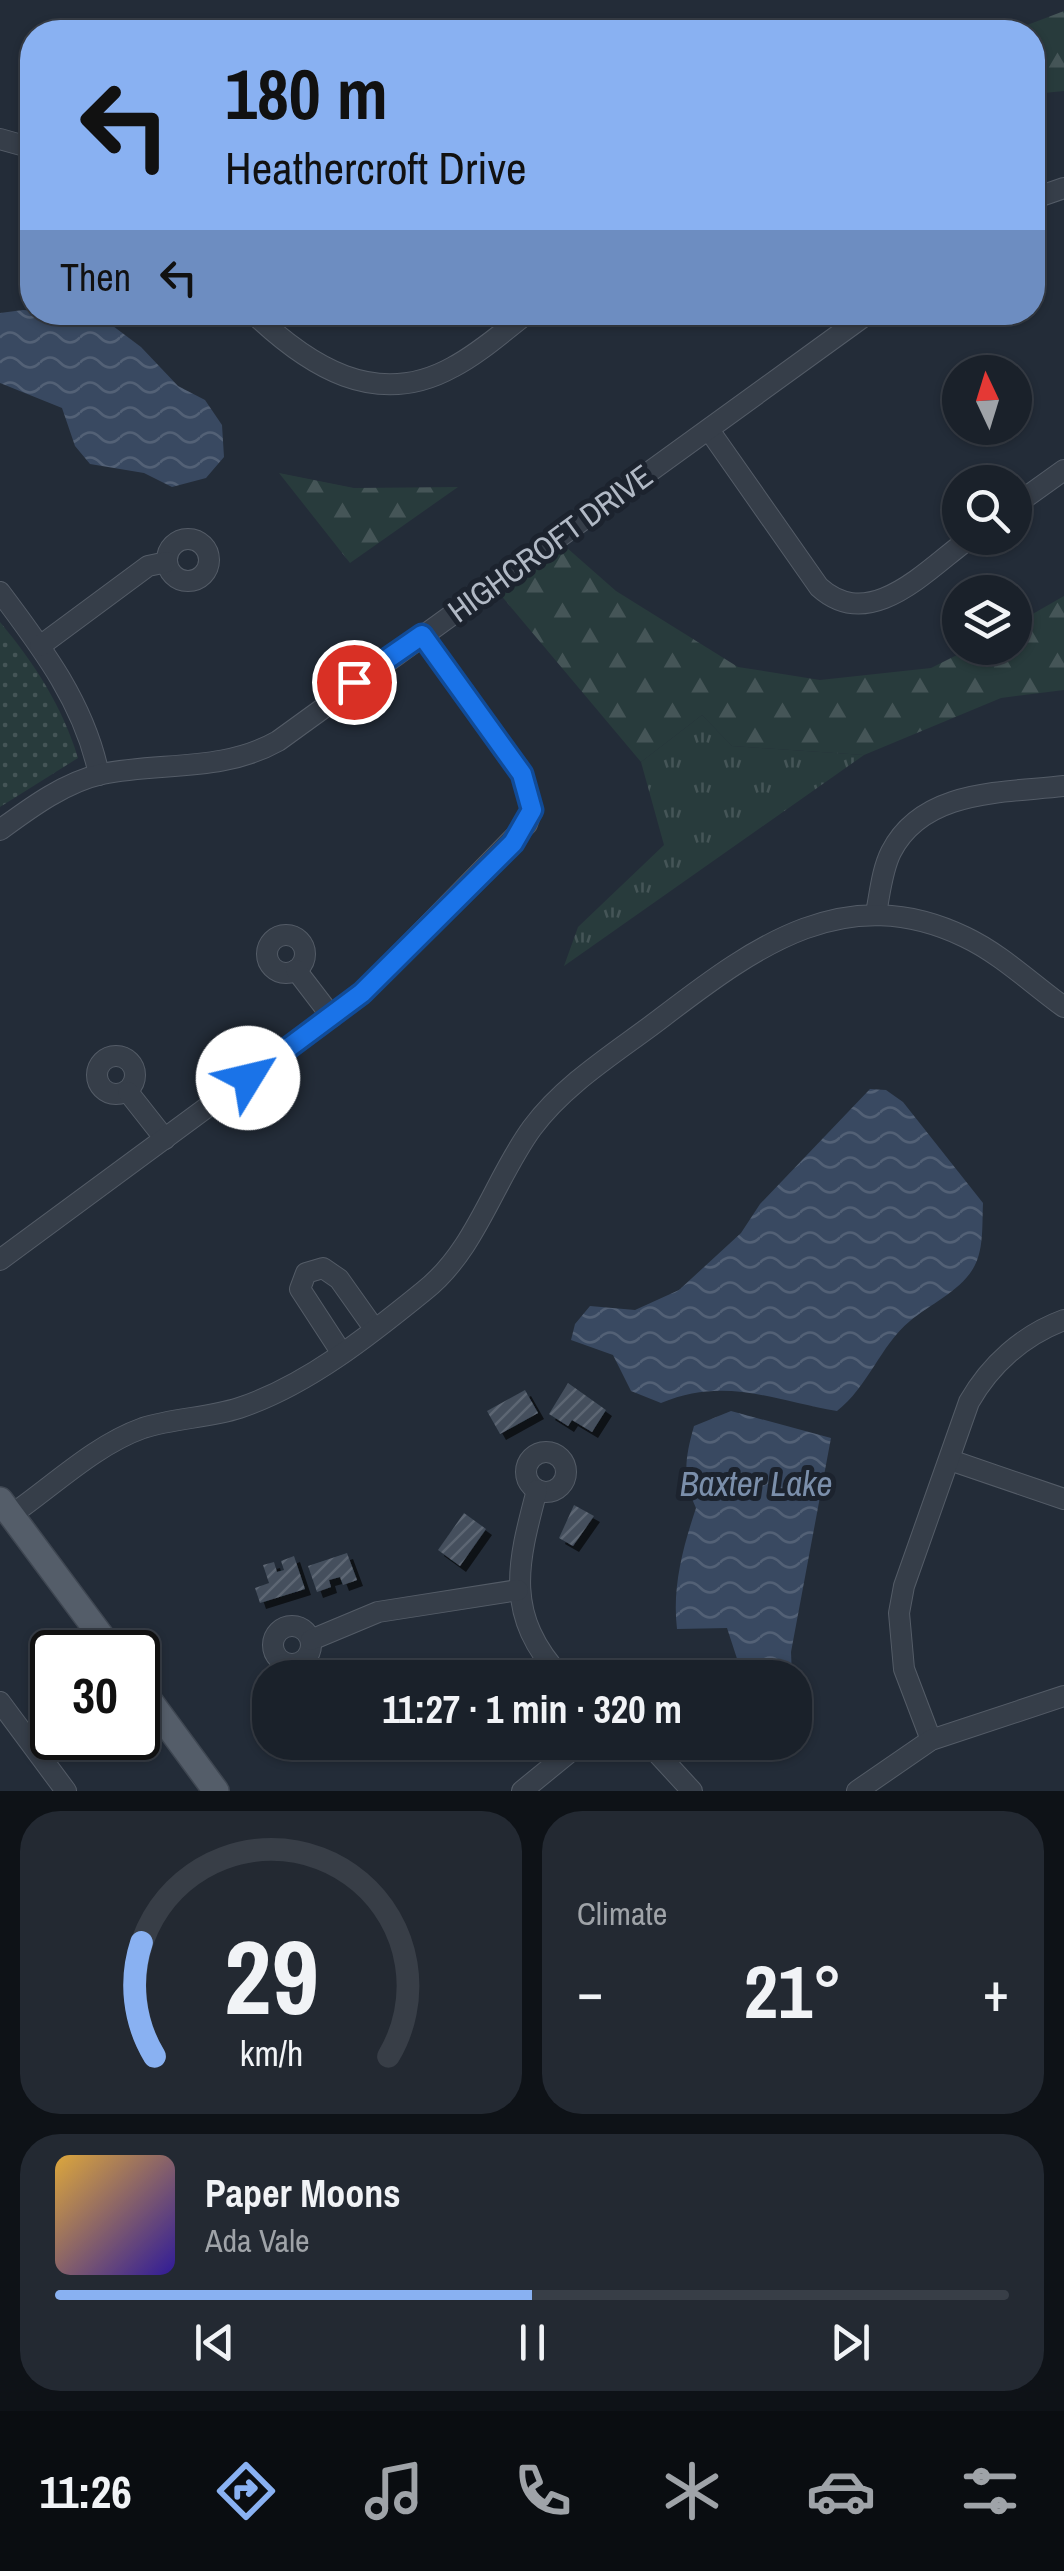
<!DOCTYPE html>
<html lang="en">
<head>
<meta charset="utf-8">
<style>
	body { margin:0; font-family:"Archivo Narrow",sans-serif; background:#232932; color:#f1f3f6; height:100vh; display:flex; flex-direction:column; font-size:38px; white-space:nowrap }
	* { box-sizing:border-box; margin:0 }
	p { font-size:32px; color:#9fa3a8 }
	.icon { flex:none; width:55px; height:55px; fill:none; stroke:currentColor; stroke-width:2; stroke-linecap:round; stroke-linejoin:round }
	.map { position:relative; height:1791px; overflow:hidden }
	.side { display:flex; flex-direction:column; gap:20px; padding:20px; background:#0e1217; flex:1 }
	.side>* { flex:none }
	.top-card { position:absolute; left:20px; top:20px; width:1025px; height:305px; border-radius:40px; box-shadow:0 2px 8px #0004,0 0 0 2px #383e47; background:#89b1f2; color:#111; overflow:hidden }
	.needle { width:65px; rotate:356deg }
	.controls { position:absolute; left:942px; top:355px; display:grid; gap:20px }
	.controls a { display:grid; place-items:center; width:90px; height:90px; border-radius:50%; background:#1a212a; box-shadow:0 2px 8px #0004,0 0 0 2px #383e47; font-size:50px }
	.speed { position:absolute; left:30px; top:1630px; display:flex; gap:20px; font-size:50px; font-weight:700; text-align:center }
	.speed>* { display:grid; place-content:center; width:130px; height:130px; border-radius:50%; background:#1a212a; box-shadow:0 2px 8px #0004,0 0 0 2px #383e47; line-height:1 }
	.speed .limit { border:5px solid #111; border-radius:15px; background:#fff; color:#111 }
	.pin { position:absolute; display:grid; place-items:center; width:85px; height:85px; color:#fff; margin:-42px; border:5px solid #fff; border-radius:50%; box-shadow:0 2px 10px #0007 }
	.me { position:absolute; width:110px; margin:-55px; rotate:54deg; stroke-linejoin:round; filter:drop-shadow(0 0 8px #0008) }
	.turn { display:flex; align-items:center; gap:35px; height:210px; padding:0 40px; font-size:45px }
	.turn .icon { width:130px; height:130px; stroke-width:2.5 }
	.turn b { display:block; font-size:70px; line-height:85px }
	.then { display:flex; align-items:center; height:95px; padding:0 40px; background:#0003; gap:20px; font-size:38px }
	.big { font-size:75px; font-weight:700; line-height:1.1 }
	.side .tile { flex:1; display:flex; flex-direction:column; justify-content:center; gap:15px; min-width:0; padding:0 35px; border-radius:40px; background:#232932 }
	.side .dial { align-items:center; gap:0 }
	.dial svg { height:260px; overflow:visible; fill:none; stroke:#383e47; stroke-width:7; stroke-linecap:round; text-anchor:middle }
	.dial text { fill:#f1f3f6; stroke:none }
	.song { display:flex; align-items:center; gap:30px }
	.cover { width:120px; height:120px; border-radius:15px; background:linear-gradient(135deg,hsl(40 70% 55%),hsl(250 70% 35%)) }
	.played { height:10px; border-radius:5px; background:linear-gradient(90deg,#89b1f2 50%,#383e47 50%) }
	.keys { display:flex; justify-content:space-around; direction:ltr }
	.heat { display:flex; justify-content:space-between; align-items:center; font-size:55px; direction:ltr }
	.side .tiles { flex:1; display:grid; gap:20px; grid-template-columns:1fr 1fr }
	.tile:last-child { grid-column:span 2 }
	.trip { position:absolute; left:252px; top:1660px; width:560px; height:100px; border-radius:40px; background:#1a212a; box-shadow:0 2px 8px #0004,0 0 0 2px #383e47; font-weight:700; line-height:100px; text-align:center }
	.tabs { display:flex; height:160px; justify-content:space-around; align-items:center; background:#0a0d11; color:#9fa3a8 }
	.tabs .icon { width:70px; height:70px }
	.tabs .on { color:#89b1f2 }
	.tabs b { font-size:45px; color:#f1f3f6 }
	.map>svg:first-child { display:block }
	.grass { fill:url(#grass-tufts) }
	.forest { fill:url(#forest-firs) }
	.park { fill:url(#park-dots) }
	.water { fill:url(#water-waves) }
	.building { fill:url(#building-hatch); filter:url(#shadow) }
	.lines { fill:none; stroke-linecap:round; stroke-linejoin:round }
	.minor-casing { stroke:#545c67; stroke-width:22 }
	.major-casing { stroke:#3f4752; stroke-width:28 }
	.minor { stroke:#363e49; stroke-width:20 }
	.major { stroke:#545d69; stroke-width:25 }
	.route-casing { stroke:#114b97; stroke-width:25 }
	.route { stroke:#1a73e8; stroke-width:18 }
	.labels { text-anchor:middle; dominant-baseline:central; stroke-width:10; stroke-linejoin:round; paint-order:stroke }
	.street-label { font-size:32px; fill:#b1b9c5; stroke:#1c232e }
	.water-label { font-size:35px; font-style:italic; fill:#7b8fab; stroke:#1c232e }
</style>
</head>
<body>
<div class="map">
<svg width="1064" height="1791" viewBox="0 0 1064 1791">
	<defs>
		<pattern id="grass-tufts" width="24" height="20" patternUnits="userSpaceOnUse" patternTransform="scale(2.5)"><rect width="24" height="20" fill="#283b3c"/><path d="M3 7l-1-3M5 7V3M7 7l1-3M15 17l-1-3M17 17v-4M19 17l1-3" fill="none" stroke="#455557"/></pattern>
		<pattern id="forest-firs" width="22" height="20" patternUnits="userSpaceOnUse" patternTransform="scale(2.5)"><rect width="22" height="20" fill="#283b3c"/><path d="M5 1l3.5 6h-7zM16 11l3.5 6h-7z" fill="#455557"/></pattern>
		<pattern id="park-dots" width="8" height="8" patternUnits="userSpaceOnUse" patternTransform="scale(2.5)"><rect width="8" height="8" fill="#283b3c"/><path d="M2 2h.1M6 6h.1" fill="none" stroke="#455557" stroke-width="1.8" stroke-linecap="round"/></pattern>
		<pattern id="water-waves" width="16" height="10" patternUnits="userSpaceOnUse" patternTransform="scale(2.5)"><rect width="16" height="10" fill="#394961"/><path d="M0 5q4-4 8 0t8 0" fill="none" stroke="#536176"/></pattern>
		<pattern id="building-hatch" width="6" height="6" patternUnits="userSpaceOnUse" patternTransform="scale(2.5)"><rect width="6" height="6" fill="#444f5d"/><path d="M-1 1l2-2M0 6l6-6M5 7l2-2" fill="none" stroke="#5d6673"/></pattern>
		<filter id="shadow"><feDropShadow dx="6" dy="6" stdDeviation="0" flood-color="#0009"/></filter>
	</defs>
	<rect width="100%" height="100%" fill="#232c38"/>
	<polygon class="grass" points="702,715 732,746 864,755 564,966 578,927 664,845 641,762"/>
	<g class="forest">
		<polygon points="1064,11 1064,91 1033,94 1032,32 882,32 1014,30"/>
		<polygon points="279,473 354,488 458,487 350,563"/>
		<polygon points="566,547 616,591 738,667 820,680 931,668 971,648 1015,648 1015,624 1064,596 1064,690 1001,698 864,755 732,746 702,715 641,762 499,593"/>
	</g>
	<path class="park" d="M0,622C35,664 62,706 78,758L0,807Z"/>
	<g class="water">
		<polygon points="23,310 75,313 105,320 141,347 178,386 205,400 222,425 224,457 206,478 172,487 144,473 90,464 75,446 62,408 0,383 0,313"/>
		<path d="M870,1089L886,1090L903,1102L983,1203C982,1222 984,1248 975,1265C963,1290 930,1304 910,1321C880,1346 868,1387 837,1411C772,1400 725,1376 661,1403L631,1391L613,1355L571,1340L575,1324L590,1306L635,1310L679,1290L741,1233L760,1204Z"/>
		<path d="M731,1411L831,1438L791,1652L792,1677H743L727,1628L677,1629C672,1587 683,1547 696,1508C682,1478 685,1458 694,1426Z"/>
	</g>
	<g class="building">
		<polygon points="568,1383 606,1410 592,1432 572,1420 568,1426 549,1414"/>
		<polygon points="525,1390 538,1413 500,1434 487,1411"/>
		<polygon points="574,1505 594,1516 573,1546 559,1538"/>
		<polygon points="464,1513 486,1529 460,1566 438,1550"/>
		<polygon points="347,1553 357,1580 343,1585 340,1577 329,1580 331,1587 317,1592 308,1566"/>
		<polygon points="294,1556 305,1589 260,1603 255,1588 269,1583 263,1565 274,1562 277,1572 284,1570 281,1561"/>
	</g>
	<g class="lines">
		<defs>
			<g id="minor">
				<polyline points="0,139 32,148"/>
				<polyline points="1032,199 1064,188"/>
				<path d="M252,312C308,366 376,410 453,367C480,353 505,330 529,312"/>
				<path d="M709,430L819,587C871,634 927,569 970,538"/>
				<polyline points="1015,505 1064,470"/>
				<circle cx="188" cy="560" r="21"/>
				<path d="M0,592C43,649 85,705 99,775"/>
				<polyline points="40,646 148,566 167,562"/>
				<path d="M0,830C30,808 65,782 102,774C162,762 223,772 278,741L870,312"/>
				<path d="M876,913C880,893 882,870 891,852C923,789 1003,793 1064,786"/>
				<circle cx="286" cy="954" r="19"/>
				<polyline points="296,970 332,1017"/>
				<circle cx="116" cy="1075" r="19"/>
				<polyline points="128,1092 165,1139"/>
				<polyline points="0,1260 362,993 527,824 532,810 522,775 422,635"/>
				<polyline points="341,1352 300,1289 306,1273 323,1268 339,1279 373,1327"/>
				<circle cx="546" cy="1472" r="20"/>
				<polyline points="950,1460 1064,1499"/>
				<path d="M537,1490C517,1565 504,1615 562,1678"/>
				<path d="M11,1515C53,1486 95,1445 143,1428C174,1418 208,1418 239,1408C306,1386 370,1335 424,1291C476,1250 494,1180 532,1128C566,1082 620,1050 664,1016C757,945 846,880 965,937C1001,954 1032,984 1064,1007"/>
				<circle cx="292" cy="1645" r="19"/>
				<polyline points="311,1640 378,1612 518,1590"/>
				<polyline points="0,1702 66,1791"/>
				<path d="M931,1740L904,1669L899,1613L904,1586L969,1402C990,1365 1023,1335 1064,1320"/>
				<polyline points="647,1742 692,1791"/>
				<polyline points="522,1791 582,1742"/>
				<polyline points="857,1791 931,1740 1064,1696"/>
			</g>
			<g id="major">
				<polyline points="0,1500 113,1652"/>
				<polyline points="138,1685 216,1791"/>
			</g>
		</defs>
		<use href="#minor" class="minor-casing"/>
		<use href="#major" class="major-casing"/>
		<use href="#minor" class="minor"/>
		<use href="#major" class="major"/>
	</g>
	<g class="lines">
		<defs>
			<polyline id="route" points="248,1078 362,993 513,843 532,810 522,774 422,635 354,682"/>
		</defs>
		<use href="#route" class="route-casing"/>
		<use href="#route" class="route"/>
	</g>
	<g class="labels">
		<g class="street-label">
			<text transform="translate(550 543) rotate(-36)">HIGHCROFT DRIVE</text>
		</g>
		<g class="water-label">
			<text x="756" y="1483">Baxter Lake</text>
		</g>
	</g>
</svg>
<div class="controls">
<a><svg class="needle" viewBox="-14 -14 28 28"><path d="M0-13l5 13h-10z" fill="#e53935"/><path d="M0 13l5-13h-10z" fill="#9fa3a8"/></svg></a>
<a><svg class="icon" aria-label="search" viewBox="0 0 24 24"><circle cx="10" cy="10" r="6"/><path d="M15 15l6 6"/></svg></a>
<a><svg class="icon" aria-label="layers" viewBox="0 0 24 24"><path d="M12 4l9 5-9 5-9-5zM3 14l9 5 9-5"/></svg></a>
</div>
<div class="speed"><div class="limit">30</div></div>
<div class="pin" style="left:354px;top:682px;background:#d93025"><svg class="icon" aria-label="arrive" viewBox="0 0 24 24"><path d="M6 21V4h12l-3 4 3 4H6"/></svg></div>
<svg class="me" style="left:248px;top:1078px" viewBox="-20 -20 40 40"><circle r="19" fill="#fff"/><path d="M0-13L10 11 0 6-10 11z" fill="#1a73e8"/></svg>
<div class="trip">11:27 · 1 min · 320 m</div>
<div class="top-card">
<div class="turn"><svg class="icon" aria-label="left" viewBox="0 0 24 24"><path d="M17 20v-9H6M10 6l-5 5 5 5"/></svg><div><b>180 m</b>Heathercroft Drive</div></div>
<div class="then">Then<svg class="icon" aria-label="left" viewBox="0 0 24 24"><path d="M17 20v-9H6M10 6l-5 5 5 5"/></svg></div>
</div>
</div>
<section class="side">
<div class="tiles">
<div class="tile dial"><svg viewBox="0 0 100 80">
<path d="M14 69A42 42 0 1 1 86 69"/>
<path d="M14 69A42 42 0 0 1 10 34" stroke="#89b1f2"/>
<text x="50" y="56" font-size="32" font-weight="700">29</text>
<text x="50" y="72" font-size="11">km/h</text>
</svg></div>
<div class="tile"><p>Climate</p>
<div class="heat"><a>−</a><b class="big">21°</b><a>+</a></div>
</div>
<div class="tile">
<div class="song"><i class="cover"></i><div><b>Paper Moons</b><p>Ada Vale</p></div></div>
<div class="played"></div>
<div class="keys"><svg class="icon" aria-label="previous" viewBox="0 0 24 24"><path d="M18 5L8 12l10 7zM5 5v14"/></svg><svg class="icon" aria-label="pause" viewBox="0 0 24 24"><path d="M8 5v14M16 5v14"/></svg><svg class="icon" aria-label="next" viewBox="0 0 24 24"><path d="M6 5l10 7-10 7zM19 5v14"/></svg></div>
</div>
</div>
</section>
<nav class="tabs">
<b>11:26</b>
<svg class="icon on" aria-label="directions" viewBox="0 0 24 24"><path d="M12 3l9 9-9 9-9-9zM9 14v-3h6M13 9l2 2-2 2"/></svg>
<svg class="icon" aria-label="music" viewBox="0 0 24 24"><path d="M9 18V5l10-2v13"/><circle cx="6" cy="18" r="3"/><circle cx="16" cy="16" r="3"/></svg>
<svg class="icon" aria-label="phone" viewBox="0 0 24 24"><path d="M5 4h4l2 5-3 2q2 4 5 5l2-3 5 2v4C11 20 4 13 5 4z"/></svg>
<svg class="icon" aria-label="climate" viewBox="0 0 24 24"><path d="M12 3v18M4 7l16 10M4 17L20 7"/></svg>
<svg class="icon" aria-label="car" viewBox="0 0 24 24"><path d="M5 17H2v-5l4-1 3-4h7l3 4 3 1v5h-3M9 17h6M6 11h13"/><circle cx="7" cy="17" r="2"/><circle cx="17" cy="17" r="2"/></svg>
<svg class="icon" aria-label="filters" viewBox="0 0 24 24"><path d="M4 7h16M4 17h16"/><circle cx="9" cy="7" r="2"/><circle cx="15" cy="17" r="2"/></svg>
</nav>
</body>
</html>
